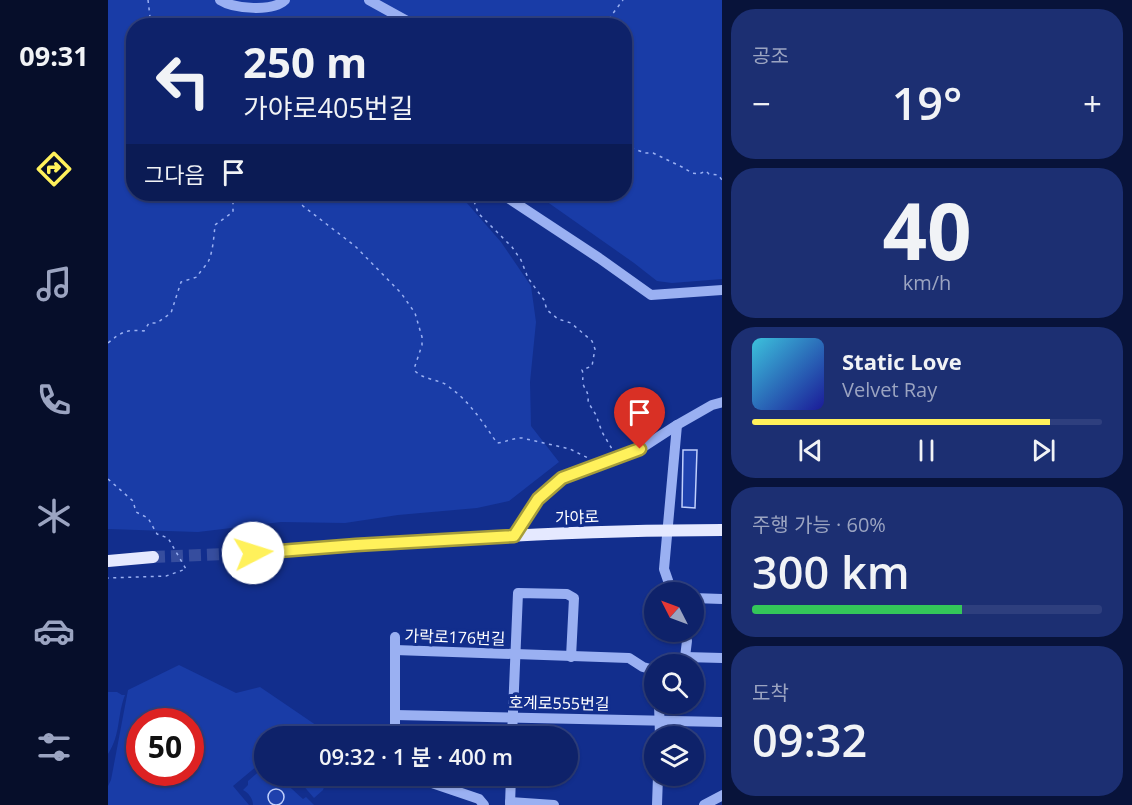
<!DOCTYPE html>
<html lang="ko">
<head>
<meta charset="utf-8">
<style>
	body { margin:0; font-family:"Open Sans","Noto Sans KR",sans-serif; background:#1c2f72; color:#f1f3f6; height:100vh; display:flex; flex-direction:column; font-size:22px; white-space:nowrap }
	* { box-sizing:border-box; margin:0 }
	p { font-size:20px; color:#9ba4c1 }
	.icon { flex:none; width:33px; height:33px; fill:none; stroke:currentColor; stroke-width:2; stroke-linecap:round; stroke-linejoin:round }
	.map { position:relative; flex:1; overflow:hidden }
	.panel { display:flex; flex-direction:column; gap:9px; padding:9px; background:#08133a; width:410px }
	.panel>* { flex:none }
	.banner { position:absolute; left:18px; top:18px; width:506px; height:183px; border-radius:24px; box-shadow:0 2px 4px #0004,0 0 0 2px #2e3f7e; background:#0e226a; color:#f1f3f6; overflow:hidden }
	.needle { width:39px; rotate:312deg }
	.buttons { position:absolute; left:536px; top:582px; display:grid; gap:12px }
	.buttons a { display:grid; place-items:center; width:60px; height:60px; border-radius:50%; background:#0e226a; box-shadow:0 2px 4px #0004,0 0 0 2px #2e3f7e; font-size:30px }
	.speed { position:absolute; left:18px; top:708px; display:flex; gap:12px; font-size:30px; font-weight:700; text-align:center }
	.speed>* { display:grid; place-content:center; width:78px; height:78px; border-radius:50%; background:#0e226a; box-shadow:0 2px 4px #0004,0 0 0 2px #2e3f7e; line-height:1 }
	.speed .limit { border:9px solid #d22; background:#fff; color:#111 }
	.pin { position:absolute; display:grid; place-items:center; width:51px; height:51px; color:#fff; margin:-62px -26px; border-radius:50% 50% 50% 0; rotate:-45deg; box-shadow:0 0 6px #0007 }
	.pin .icon { rotate:45deg }
	.me { position:absolute; width:66px; margin:-33px; rotate:85deg; stroke-linejoin:round; filter:drop-shadow(0 0 4px #0008) }
	.turn { display:flex; align-items:center; gap:21px; height:126px; padding:0 18px; font-size:27px }
	.turn .icon { width:78px; height:78px; stroke-width:2.5 }
	.turn b { display:block; font-size:42px; line-height:51px }
	.then { display:flex; align-items:center; height:57px; padding:0 18px; background:#0003; gap:12px; font-size:22px }
	.big { font-size:45px; font-weight:600; line-height:1.1 }
	.panel .widget { flex:1; display:flex; flex-direction:column; justify-content:center; gap:9px; min-width:0; padding:0 21px; border-radius:24px; background:#1c2f72 }
	.panel .dial { align-items:center; gap:0 }
	.dial b { font-size:78px; line-height:1 }
	.song { display:flex; align-items:center; gap:18px }
	.cover { width:72px; height:72px; border-radius:9px; background:linear-gradient(135deg,hsl(190 70% 55%),hsl(240 70% 35%)) }
	.played { height:6px; border-radius:3px; background:linear-gradient(90deg,#fff15b 85%,#2e3f7e 85%) }
	.keys { display:flex; justify-content:space-around; direction:ltr }
	.heat { display:flex; justify-content:space-between; align-items:center; font-size:33px; direction:ltr }
	.charge { height:9px; border-radius:4px; background:linear-gradient(90deg,#34c759 60%,#2e3f7e 0) }
	.trip { position:absolute; left:146px; top:726px; width:324px; height:60px; border-radius:30px; background:#0e226a; box-shadow:0 2px 4px #0004,0 0 0 2px #2e3f7e; font-weight:600; line-height:60px; text-align:center }
	main { display:flex; flex:1; min-height:0 }
	.menu { display:flex; flex-direction:column; width:108px; justify-content:space-around; align-items:center; background:#060e2a; color:#9ba4c1 }
	.menu .icon { width:42px; height:42px }
	.menu .on { color:#fff15b }
	.menu b { font-size:27px; color:#f1f3f6 }
	.map>svg:first-child { display:block }
	.green { fill:#193ca7; fill-rule:evenodd }
	.building { fill:#1f41ad; stroke:#c1d0fd; stroke-width:1.5 }
	.lines { fill:none; stroke-linecap:round; stroke-linejoin:round }
	.major-tunnel { stroke:#364d9e; stroke-width:12; stroke-dasharray:12 6; stroke-linecap:butt }
	.path { stroke:#9ab0f2; stroke-width:1.5; stroke-dasharray:3 4.5; stroke-linecap:butt }
	.minor { stroke:#9ab0f2; stroke-width:10 }
	.major { stroke:#e5e9ff; stroke-width:12 }
	.route-casing { stroke:#a69d3b; stroke-width:15 }
	.route { stroke:#fff15b; stroke-width:10 }
	.labels { text-anchor:middle; dominant-baseline:central; stroke-width:6; stroke-linejoin:round; paint-order:stroke }
	.street-label { font-size:16px; fill:#fff; stroke:#122e8d }
</style>
</head>
<body>
<main>
<nav class="menu">
<b>09:31</b>
<svg class="icon on" aria-label="directions" viewBox="0 0 24 24"><path d="M12 3l9 9-9 9-9-9zM9 14v-3h6M13 9l2 2-2 2"/></svg>
<svg class="icon" aria-label="music" viewBox="0 0 24 24"><path d="M9 18V5l10-2v13"/><circle cx="6" cy="18" r="3"/><circle cx="16" cy="16" r="3"/></svg>
<svg class="icon" aria-label="phone" viewBox="0 0 24 24"><path d="M5 4h4l2 5-3 2q2 4 5 5l2-3 5 2v4C11 20 4 13 5 4z"/></svg>
<svg class="icon" aria-label="climate" viewBox="0 0 24 24"><path d="M12 3v18M4 7l16 10M4 17L20 7"/></svg>
<svg class="icon" aria-label="car" viewBox="0 0 24 24"><path d="M5 17H2v-5l4-1 3-4h7l3 4 3 1v5h-3M9 17h6M6 11h13"/><circle cx="7" cy="17" r="2"/><circle cx="17" cy="17" r="2"/></svg>
<svg class="icon" aria-label="filters" viewBox="0 0 24 24"><path d="M4 7h16M4 17h16"/><circle cx="9" cy="7" r="2"/><circle cx="15" cy="17" r="2"/></svg>
</nav>
<div class="map">
<svg width="615" height="805" viewBox="0 0 615 805">
	<rect width="100%" height="100%" fill="#122e8d"/>
	<g class="green">
		<polygon points="0,0 614,0 614,279 564,283 549,281 526,263 428,194 516,194 516,26 26,26 26,194 351,194 393,242 423,286 428,322 422,382 423,426 451,462 401,501 369,508 290,515 237,523 173,522 90,532 0,529"/>
		<path d="M71,665L128,693L152,687L224,736H156V760L125,786L141,805H0V786L3,780L20,690ZM32,722H82V772H32Z"/>
		<path d="M0,692H9L14,695H17C9,715 13,734 0,754Z"/>
		<path d="M156,767V776H171L168,778C172,785 173,783 180,786C185,789 190,795 195,799L198,797L206,805H145C145,799 141,793 135,790L140,785V781Z"/>
		<polygon points="187,776 220,776 215,790 206,798"/>
	</g>
	<g class="building">
		<polygon points="575,450 589,450 587,508 574,507"/>
		<circle cx="168" cy="797" r="8"/>
	</g>
	<g class="lines">
		<polyline class="major-tunnel" points="45,557 145,553"/>
		<g class="path">
			<polyline points="40,0 42,17 47,26"/>
			<polyline points="498,26 503,16 515,0"/>
			<polyline points="516,146 538,153 545,153 574,167 584,173 591,174 598,171 601,174 610,175 615,181"/>
			<path d="M184,194L195,206L247,246L293,293L307,313L314,337V345L307,366V371C315,379 327,379 337,384C360,399 374,421 389,443C398,442 405,438 414,438L462,449L482,459"/>
			<path d="M365,194V198L370,213L404,247L413,260L420,278L436,300L439,310L450,319L463,323L484,341L487,349L484,366L474,370C476,375 474,379 475,384C478,392 481,392 480,402L488,415L494,432L504,449"/>
			<path d="M0,343C13,332 19,329 36,331L41,323H49L63,313L73,282L89,277C92,271 99,265 101,260C105,250 106,236 107,225L125,212V201C141,197 157,197 173,194"/>
			<polyline points="0,479 25,501 28,512 40,518 49,534 60,538 78,569 58,576 0,578"/>
		</g>
		<g class="minor">
			<path d="M112,0C126,9 165,12 177,0"/>
			<polyline points="261,0 308,26"/>
			<polyline points="394,194 491,258 543,295 615,290"/>
			<polyline points="406,535 430,499 455,478 532,449 569,425 604,405 615,402"/>
			<polyline points="564,592 556,569 569,425"/>
			<polyline points="585,598 615,599"/>
			<polyline points="287,650 521,658 535,667 546,670"/>
			<polyline points="577,657 615,658"/>
			<polyline points="565,664 577,657 579,641 576,632"/>
			<polyline points="551,704 552,736"/>
			<polyline points="287,715 615,722"/>
			<polyline points="287,736 287,637"/>
			<polyline points="404,736 410,593 459,594 466,598 463,657"/>
			<polyline points="286,776 290,779 318,781 371,799 376,805"/>
			<polyline points="402,802 446,805"/>
			<polyline points="402,805 403,776"/>
			<polyline points="549,805 550,776"/>
			<polyline points="596,805 615,795"/>
		</g>
		<g class="major">
			<path d="M145,553C301,541 458,530 615,530"/>
			<polyline points="0,561 45,557"/>
		</g>
	</g>
	<g class="lines">
		<defs>
			<polyline id="route" points="145,553 248,545 406,536 430,499 454,478 532,449"/>
		</defs>
		<use href="#route" class="route-casing"/>
		<use href="#route" class="route"/>
	</g>
	<g class="labels">
		<g class="street-label">
			<text transform="translate(469 517) rotate(-2)">가야로</text>
			<text transform="translate(347 637) rotate(2)">가락로176번길</text>
			<text transform="translate(451 703) rotate(1)">호계로555번길</text>
		</g>
	</g>
</svg>
<div class="buttons">
<a><svg class="needle" viewBox="-14 -14 28 28"><path d="M0-13l5 13h-10z" fill="#e53935"/><path d="M0 13l5-13h-10z" fill="#9ba4c1"/></svg></a>
<a><svg class="icon" aria-label="search" viewBox="0 0 24 24"><circle cx="10" cy="10" r="6"/><path d="M15 15l6 6"/></svg></a>
<a><svg class="icon" aria-label="layers" viewBox="0 0 24 24"><path d="M12 4l9 5-9 5-9-5zM3 14l9 5 9-5"/></svg></a>
</div>
<div class="speed"><div class="limit">50</div></div>
<div class="pin" style="left:532px;top:449px;background:#d93025"><svg class="icon" aria-label="arrive" viewBox="0 0 24 24"><path d="M6 21V4h12l-3 4 3 4H6"/></svg></div>
<svg class="me" style="left:145px;top:553px" viewBox="-20 -20 40 40"><circle r="19" fill="#fff"/><path d="M0-13L10 11 0 6-10 11z" fill="#fff15b"/></svg>
<div class="trip">09:32 · 1 분 · 400 m</div>
<div class="banner">
<div class="turn"><svg class="icon" aria-label="left" viewBox="0 0 24 24"><path d="M17 20v-9H6M10 6l-5 5 5 5"/></svg><div><b>250 m</b>가야로405번길</div></div>
<div class="then">그다음<svg class="icon" aria-label="arrive" viewBox="0 0 24 24"><path d="M6 21V4h12l-3 4 3 4H6"/></svg></div>
</div>
</div>
<section class="panel">
<div class="widget"><p>공조</p>
<div class="heat"><a>−</a><b class="big">19°</b><a>+</a></div>
</div>
<div class="widget dial"><b>40</b><p>km/h</p></div>
<div class="widget">
<div class="song"><i class="cover"></i><div><b>Static Love</b><p>Velvet Ray</p></div></div>
<div class="played"></div>
<div class="keys"><svg class="icon" aria-label="previous" viewBox="0 0 24 24"><path d="M18 5L8 12l10 7zM5 5v14"/></svg><svg class="icon" aria-label="pause" viewBox="0 0 24 24"><path d="M8 5v14M16 5v14"/></svg><svg class="icon" aria-label="next" viewBox="0 0 24 24"><path d="M6 5l10 7-10 7zM19 5v14"/></svg></div>
</div>
<div class="widget"><p>주행 가능 · 60%</p><b class="big">300 km</b><div class="charge"></div></div>
<div class="widget"><p>도착</p><b class="big">09:32</b></div>
</section>
</main>
</body>
</html>
